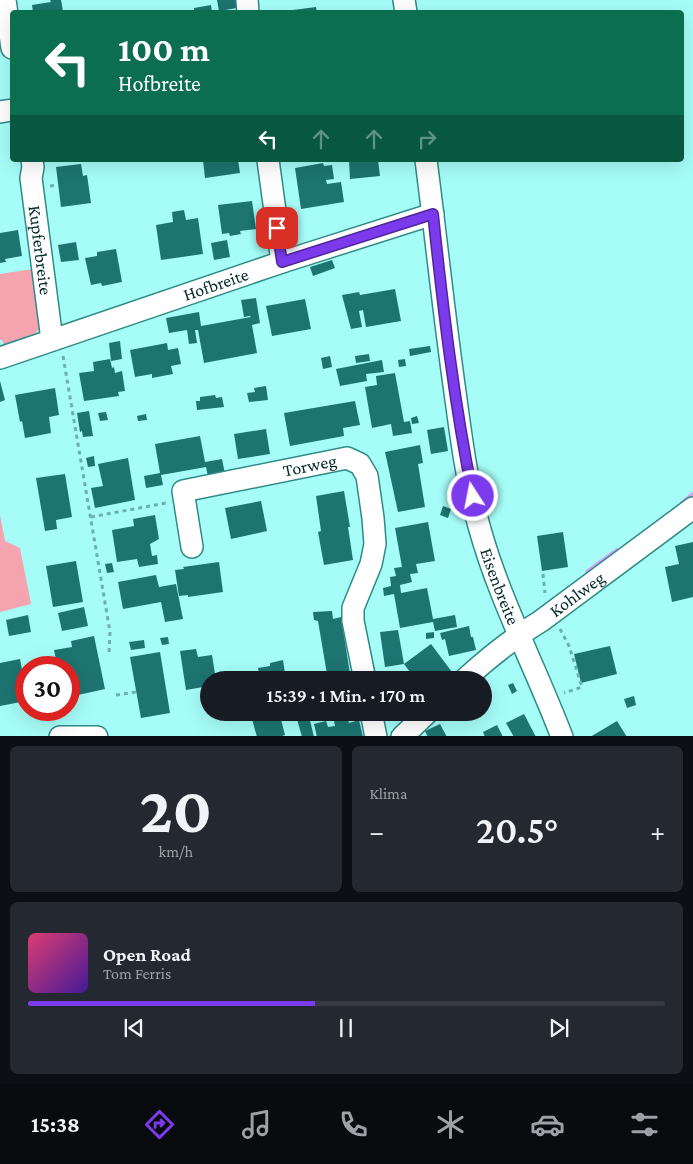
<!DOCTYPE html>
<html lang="de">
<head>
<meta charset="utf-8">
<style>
	body { margin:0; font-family:"Crimson Pro",serif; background:#242831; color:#f1f3f6; height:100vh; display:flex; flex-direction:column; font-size:19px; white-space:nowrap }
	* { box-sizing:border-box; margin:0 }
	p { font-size:16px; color:#9ea1a6 }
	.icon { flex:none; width:28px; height:28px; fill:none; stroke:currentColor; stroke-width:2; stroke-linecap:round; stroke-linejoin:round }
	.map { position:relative; height:736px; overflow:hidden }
	.panel { display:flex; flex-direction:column; gap:10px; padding:10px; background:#0d0f14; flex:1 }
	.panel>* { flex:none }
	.banner { position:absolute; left:10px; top:10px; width:674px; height:152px; border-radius:5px; box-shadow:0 5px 20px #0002; background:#0b6e4f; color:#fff; overflow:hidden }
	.speed { position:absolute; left:15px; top:656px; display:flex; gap:10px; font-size:25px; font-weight:700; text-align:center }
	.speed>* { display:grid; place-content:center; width:65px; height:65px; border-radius:50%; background:#171b24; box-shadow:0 5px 20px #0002; line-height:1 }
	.speed .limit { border:8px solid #d22; background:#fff; color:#111 }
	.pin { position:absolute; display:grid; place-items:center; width:42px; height:42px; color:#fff; margin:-21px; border-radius:10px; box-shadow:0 2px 8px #0006 }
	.me { position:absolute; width:55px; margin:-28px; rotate:349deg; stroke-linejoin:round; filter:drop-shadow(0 0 4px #0008) }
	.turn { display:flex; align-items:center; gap:18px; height:105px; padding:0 25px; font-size:22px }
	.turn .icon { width:65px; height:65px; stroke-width:2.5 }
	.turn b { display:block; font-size:35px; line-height:42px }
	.lanes { display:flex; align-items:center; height:48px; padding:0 25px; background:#0003; justify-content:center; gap:25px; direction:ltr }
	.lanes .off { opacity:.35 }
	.big { font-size:38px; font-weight:600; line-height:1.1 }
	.panel .widget { flex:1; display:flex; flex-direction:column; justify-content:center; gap:8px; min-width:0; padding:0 18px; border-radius:8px; background:#242831 }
	.panel .dial { align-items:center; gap:0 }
	.dial b { font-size:65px; line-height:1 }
	.song { display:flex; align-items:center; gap:15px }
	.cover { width:60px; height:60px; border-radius:8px; background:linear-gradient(135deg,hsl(340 70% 55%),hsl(260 70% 35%)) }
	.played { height:5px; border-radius:2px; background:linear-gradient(90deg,#7c3aed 45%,#363941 45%) }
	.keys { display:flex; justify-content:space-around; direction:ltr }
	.heat { display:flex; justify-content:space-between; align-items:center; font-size:28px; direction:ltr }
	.panel .tiles { flex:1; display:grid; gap:10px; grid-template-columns:1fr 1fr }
	.widget:last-child { grid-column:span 2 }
	.trip { position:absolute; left:200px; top:671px; width:292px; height:50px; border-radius:25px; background:#171b24; box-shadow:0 5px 20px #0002; font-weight:600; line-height:50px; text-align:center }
	.menu { display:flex; height:80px; justify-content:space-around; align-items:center; background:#090b0e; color:#9ea1a6 }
	.menu .icon { width:35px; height:35px }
	.menu .on { color:#7c3aed }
	.menu b { font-size:22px; color:#f1f3f6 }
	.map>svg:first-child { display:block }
	.green { fill:#f5a3ae }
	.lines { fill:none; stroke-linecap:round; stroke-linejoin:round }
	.stream { stroke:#d6a2f9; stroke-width:5.5 }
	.building { fill:#1d7471 }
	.street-casing { stroke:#308b87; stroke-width:24 }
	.path { stroke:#6ab0ac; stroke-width:3; stroke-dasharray:4 4; stroke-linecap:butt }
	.street { stroke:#fff; stroke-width:21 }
	.route-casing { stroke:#51269a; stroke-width:12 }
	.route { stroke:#7c3aed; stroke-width:9 }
	.labels { text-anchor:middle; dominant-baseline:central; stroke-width:5; stroke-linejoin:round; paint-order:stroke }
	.street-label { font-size:18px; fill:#022a28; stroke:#fff }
</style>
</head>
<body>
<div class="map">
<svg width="693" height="737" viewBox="0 0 693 737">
	<rect width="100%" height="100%" fill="#a6fdf8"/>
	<g class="green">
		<polygon points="33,269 39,324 39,329 36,333 4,345 2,340 0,340 0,274"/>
		<polygon points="0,515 5,541 20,548 31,604 0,612"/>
	</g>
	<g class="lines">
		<g class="stream">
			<polyline points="683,503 693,495"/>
			<polyline points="588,572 617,551"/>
		</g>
	</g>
	<g class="building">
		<polygon points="50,0 61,0 63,11 73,10 73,12 33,12 32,5 51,2"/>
		<polygon points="217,0 235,0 237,8 219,11"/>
		<polygon points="211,5 212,12 194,12 194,8"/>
		<polygon points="316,7 317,12 285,12 285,11"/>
		<polygon points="203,160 238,160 240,173 205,178"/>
		<polygon points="349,160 378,160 380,176 350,179"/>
		<polygon points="323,163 324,166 332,165 334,179 326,180 327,184 341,182 344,202 301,209 295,168"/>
		<polygon points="81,164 83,176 87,175 91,203 61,207 56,167"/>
		<polygon points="252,201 256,229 240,231 241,234 230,236 229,233 222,234 218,205"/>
		<polygon points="184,210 186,220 198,218 203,254 161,260 156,225 173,222 172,212"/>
		<polygon points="18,230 22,256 5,259 6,262 0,263 0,233"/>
		<polygon points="227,240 230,257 214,260 211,243"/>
		<polygon points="76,242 79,260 61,262 58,245"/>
		<polygon points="116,249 122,282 102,286 101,283 91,285 85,258 97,256 97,252"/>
		<polygon points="332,260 335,268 313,276 310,267"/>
		<polygon points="395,289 401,321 366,327 363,310 359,311 362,327 351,329 342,295 359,292 360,295"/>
		<polygon points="256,298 260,323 252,325 257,353 204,363 198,330 195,330 197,343 189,344 187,330 169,333 166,318 199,312 201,326 251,317 250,316 244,317 241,300"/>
		<polygon points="305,299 311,329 272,336 266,306"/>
		<polygon points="120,341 122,359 111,361 109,343"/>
		<polygon points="167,343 168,350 178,348 181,364 171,366 173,374 152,378 152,374 135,377 130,350"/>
		<polygon points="430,346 431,352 410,356 409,349"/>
		<polygon points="369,354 370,361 356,363 355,356"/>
		<polygon points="330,356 332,367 323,369 321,358"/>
		<polygon points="110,359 112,368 114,367 115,373 122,371 125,391 118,392 119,396 84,401 79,373 94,371 93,362"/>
		<polygon points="405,359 406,366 399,367 398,360"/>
		<polygon points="382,360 384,372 366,374 367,381 340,386 336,369"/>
		<polygon points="395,373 404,422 410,421 412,433 393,436 391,424 372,428 365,387 377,385 376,376"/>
		<polygon points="0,381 5,400 0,402"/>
		<polygon points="266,386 268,400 249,402 247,393 255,392 254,388"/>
		<polygon points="55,388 59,415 49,417 51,433 25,438 22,421 20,422 15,395"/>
		<polygon points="215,395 216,398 222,397 224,407 197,410 196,401 200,401 200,397"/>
		<polygon points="355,401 360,425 343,428 344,436 290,446 284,413"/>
		<polygon points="89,411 93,436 83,437 82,431 80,432 77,413"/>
		<polygon points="106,412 108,420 100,421 98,413"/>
		<polygon points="146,414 147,420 138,421 137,416"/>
		<polygon points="417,416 419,423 412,424 411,418"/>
		<polygon points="444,427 448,451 431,454 427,430"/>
		<polygon points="266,429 270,454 238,459 234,434"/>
		<polygon points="200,436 205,462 222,459 225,474 208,477 206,467 161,475 163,485 146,488 144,476 160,473 155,444"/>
		<polygon points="420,445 423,463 418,464 425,507 398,512 385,452"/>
		<polygon points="94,456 95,466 88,467 86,458"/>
		<polygon points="128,458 135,500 95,508 91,488 103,486 98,464"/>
		<polygon points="65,474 72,517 56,520 57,529 45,531 36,478"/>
		<polygon points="344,491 350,527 348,527 353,560 324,565 318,532 321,531 316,496"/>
		<polygon points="261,501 267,531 231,539 225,508"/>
		<polygon points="443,506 451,509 448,518 440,515"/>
		<polygon points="155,515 159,539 150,544 152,556 157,555 158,564 139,567 137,559 117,562 112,530 134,526 133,519"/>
		<polygon points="428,522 435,561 416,564 418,573 410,574 412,582 400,585 401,593 427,588 433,619 455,615 457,627 435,631 433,622 400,628 394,594 384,596 383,588 391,586 390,577 396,576 394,568 402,567 395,528"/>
		<polygon points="563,532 568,567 542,571 537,536"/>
		<polygon points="693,542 693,597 672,602 665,567 679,564 675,546"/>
		<polygon points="76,561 83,602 53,607 46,566"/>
		<polygon points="219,562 223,592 188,597 188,595 179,596 175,570 184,569 183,567"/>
		<polygon points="112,563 114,572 107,573 105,564"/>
		<polygon points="156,575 159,587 176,584 183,619 165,622 161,602 123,609 118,582"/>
		<polygon points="84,607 88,626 62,631 58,613"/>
		<polygon points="332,611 333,619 341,617 351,680 328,680 318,621 314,620 313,612"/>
		<polygon points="28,615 31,632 9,636 6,620"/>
		<polygon points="469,626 471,637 473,637 476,650 449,656 445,639 442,640 440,633"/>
		<polygon points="398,630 404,664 385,667 380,632"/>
		<polygon points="434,632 434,638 426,639 426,633"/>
		<polygon points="94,636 105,689 69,697 69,668 58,668 54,650 72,647 71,641"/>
		<polygon points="168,637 169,644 162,645 160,638"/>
		<polygon points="144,640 145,648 131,650 129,642"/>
		<polygon points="431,644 455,676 450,680 416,680 404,664"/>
		<polygon points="610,646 617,674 581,683 574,654"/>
		<polygon points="196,649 198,657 212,655 216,680 209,680 209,686 186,690 180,651"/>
		<polygon points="160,652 170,713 141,718 130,657"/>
		<polygon points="20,659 26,691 26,701 0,706 0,663"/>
		<polygon points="283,660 286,680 272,680 272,678 260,680 258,668 270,666 270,663"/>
		<polygon points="513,683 517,691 512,694 508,685"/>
		<polygon points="634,696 636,705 627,708 624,699"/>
		<polygon points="250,712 279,712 285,735 279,737 257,737"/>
		<polygon points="295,712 308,712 314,737 302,737"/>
		<polygon points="346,712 349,723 359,720 363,737 317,737 314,724 326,721 328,727 335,726 333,715"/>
		<polygon points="524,714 536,737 514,737 506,723"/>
		<polygon points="617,721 627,737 590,737"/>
		<polygon points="440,724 447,737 428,737 425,731"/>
		<polygon points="497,725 503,737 485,737 483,732"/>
	</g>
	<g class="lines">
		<defs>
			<g id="street">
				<polyline points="5,0 12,48"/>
				<polyline points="247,0 248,12"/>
				<polyline points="404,0 406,12"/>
				<polyline points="0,112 12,110"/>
				<path id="s1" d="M32,160L33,167L31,178L52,340"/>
				<polyline points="268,160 282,262"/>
				<path id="s2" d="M426,160C436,237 444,315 455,392C461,437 467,483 479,526C499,599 535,666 562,737"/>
				<path id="s3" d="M0,358L282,262L433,214"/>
				<path id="s4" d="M192,547L183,491L347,458L360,464L367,476L373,518L375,544L371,564L353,608V621L365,680"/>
				<path id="s5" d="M464,680C488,658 513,638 541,621L693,508"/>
				<polyline points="371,712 376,737"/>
				<polyline points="60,737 97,737"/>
				<polyline points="402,737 428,712"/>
			</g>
		</defs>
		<use href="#street" class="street-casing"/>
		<g class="path">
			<polyline points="50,186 58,185"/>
			<polyline points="63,356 110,632 109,654"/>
			<polyline points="91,517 166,503"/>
			<polyline points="543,574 545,593"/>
			<polyline points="560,629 569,646 582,687 564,693"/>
			<polyline points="116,695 136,692"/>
		</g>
		<use href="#street" class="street"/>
	</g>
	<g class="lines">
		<defs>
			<path id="route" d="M277,228L282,262L433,214C443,308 454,403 473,496"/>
		</defs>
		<use href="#route" class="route-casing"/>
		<use href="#route" class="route"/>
	</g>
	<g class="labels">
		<g class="street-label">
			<text stroke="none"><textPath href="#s1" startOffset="91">Kupferbreite</textPath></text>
			<text stroke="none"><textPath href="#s3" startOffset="228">Hofbreite</textPath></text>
			<text stroke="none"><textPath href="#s4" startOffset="186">Torweg</textPath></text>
			<text stroke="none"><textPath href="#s2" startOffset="434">Eisenbreite</textPath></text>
			<text stroke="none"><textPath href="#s5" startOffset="142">Kohlweg</textPath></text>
		</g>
	</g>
</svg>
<div class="speed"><div class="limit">30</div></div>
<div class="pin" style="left:277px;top:228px;background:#d93025"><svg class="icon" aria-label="arrive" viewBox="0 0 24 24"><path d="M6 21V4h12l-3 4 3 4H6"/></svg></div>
<svg class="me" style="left:473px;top:496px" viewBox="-20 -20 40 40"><circle r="17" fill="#7c3aed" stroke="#fff" stroke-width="3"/><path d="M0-11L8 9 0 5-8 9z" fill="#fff"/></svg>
<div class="trip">15:39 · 1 Min. · 170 m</div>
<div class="banner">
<div class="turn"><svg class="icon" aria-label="left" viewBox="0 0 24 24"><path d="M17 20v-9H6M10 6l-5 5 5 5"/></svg><div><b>100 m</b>Hofbreite</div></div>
<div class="lanes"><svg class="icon" aria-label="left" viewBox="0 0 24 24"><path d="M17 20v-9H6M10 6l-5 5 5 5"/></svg><svg class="icon off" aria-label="ahead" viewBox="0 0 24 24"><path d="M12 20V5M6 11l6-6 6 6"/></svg><svg class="icon off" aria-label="ahead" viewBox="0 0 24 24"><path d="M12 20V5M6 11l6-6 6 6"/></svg><svg class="icon off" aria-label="right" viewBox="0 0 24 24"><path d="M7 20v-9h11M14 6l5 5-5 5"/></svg></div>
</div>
</div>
<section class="panel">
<div class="tiles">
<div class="widget dial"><b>20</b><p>km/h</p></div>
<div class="widget"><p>Klima</p>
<div class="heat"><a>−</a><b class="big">20.5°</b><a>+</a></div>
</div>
<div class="widget">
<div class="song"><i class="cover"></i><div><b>Open Road</b><p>Tom Ferris</p></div></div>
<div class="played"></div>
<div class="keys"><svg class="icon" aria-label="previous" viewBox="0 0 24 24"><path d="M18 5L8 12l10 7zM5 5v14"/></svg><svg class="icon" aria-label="pause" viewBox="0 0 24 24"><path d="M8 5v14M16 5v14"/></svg><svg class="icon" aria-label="next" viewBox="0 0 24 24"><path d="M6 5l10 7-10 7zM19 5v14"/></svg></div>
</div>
</div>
</section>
<nav class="menu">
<b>15:38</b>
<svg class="icon on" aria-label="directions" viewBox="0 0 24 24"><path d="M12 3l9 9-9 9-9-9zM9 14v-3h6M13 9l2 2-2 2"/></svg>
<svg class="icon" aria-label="music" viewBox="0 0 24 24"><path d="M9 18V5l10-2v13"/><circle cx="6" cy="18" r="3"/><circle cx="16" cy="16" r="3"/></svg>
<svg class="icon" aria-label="phone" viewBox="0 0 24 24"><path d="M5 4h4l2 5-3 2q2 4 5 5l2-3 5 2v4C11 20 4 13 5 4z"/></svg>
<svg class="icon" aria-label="climate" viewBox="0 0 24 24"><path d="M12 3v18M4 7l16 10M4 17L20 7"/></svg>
<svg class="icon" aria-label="car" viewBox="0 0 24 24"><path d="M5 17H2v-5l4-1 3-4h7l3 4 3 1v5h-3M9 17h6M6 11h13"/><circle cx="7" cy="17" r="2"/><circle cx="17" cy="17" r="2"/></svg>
<svg class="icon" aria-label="filters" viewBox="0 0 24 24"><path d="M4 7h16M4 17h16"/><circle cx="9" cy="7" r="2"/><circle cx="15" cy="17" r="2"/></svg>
</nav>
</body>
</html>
